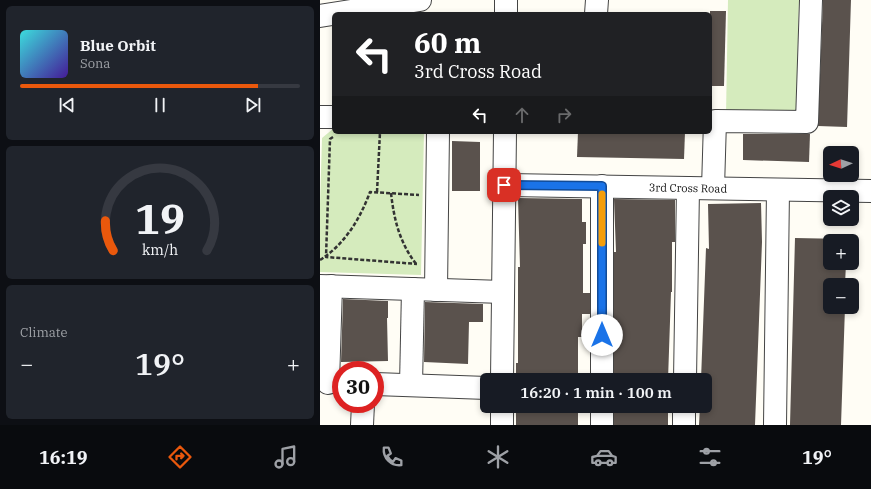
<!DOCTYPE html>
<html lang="en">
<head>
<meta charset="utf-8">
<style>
	body { margin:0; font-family:"IBM Plex Serif",serif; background:#20242c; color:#f1f3f6; height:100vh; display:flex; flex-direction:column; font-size:15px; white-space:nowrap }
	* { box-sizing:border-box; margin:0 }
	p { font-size:13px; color:#9ea1a6 }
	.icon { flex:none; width:22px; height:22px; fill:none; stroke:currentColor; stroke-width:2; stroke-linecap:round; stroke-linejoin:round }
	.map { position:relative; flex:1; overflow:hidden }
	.details { display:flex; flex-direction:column; gap:6px; padding:6px; background:#0d0f14; width:320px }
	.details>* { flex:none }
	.top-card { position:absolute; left:12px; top:12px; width:380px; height:122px; border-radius:6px; box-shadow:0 2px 6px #0003; background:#202124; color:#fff; overflow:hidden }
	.needle { width:26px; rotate:266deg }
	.buttons { position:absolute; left:503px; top:146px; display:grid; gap:8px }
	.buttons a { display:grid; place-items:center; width:36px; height:36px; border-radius:6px; background:#171b24; box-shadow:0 2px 6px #0003; font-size:20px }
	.speed { position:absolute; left:12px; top:361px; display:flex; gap:8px; font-size:20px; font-weight:700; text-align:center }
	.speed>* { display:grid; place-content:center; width:52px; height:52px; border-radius:50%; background:#171b24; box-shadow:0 2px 6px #0003; line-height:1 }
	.speed .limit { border:6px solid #d22; background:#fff; color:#111 }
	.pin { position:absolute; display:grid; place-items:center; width:34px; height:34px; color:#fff; margin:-17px; border-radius:8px; box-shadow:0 2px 6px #0006 }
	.me { position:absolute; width:44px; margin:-22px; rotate:0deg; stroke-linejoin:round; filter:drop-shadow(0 0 3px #0008) }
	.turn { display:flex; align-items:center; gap:14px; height:84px; padding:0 16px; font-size:18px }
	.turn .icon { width:52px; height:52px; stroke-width:2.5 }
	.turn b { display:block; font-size:28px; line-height:34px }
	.lanes { display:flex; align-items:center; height:38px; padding:0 16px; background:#0003; justify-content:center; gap:20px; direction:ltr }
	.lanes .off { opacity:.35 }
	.big { font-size:30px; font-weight:600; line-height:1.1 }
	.details .tile { flex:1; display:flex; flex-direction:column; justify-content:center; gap:6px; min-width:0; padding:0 14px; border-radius:6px; background:#20242c }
	.details .dial { align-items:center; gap:0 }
	.dial svg { height:104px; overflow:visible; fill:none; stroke:#363941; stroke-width:7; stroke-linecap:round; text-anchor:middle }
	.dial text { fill:#f1f3f6; stroke:none }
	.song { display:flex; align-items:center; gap:12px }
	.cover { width:48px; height:48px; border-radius:6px; background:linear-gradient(135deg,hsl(180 70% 55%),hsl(260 70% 35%)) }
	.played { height:4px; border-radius:2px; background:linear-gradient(90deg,#ea580c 85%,#363941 85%) }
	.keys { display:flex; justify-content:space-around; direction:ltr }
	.heat { display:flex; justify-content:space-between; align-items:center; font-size:22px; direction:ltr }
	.trip { position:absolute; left:160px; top:373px; width:232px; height:40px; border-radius:6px; background:#171b24; box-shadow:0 2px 6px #0003; font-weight:600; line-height:40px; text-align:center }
	.tab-bar { display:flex; height:64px; justify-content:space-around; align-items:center; background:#090b0e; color:#9ea1a6 }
	.tab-bar .icon { width:28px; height:28px }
	.tab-bar .on { color:#ea580c }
	.tab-bar b { font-size:18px; color:#f1f3f6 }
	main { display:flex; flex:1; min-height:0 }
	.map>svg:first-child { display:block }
	.green { fill:#d5ebbd }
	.building { fill:#5a524d }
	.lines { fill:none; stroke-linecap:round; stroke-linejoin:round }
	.minor-casing { stroke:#444; stroke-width:24 }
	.path { stroke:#333; stroke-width:2.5; stroke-dasharray:4 2; stroke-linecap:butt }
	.minor { stroke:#fff; stroke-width:22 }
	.route-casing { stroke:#114b97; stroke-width:10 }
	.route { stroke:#1a73e8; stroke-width:7 }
	.slow { stroke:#f59e0b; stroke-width:7 }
	.labels { text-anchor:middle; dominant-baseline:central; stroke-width:4; stroke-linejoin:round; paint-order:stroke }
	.street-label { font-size:11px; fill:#111; stroke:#fff }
</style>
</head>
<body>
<main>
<section class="details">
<div class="tile">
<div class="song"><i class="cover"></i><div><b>Blue Orbit</b><p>Sona</p></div></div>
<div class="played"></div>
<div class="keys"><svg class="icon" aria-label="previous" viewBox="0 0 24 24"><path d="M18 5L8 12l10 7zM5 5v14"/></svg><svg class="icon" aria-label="pause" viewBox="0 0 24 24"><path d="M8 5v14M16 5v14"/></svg><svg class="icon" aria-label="next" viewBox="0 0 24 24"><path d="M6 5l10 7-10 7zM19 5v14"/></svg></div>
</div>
<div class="tile dial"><svg viewBox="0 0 100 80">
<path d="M14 69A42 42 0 1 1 86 69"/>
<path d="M14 69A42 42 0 0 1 8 46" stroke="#ea580c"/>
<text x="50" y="56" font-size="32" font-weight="700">19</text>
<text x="50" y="72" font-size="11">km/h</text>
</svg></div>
<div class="tile"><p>Climate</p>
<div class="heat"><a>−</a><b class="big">19°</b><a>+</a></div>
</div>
</section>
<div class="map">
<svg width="551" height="425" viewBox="0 0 551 425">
	<rect width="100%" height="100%" fill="#fffdf5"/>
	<g class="green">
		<polygon points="408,0 479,0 476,116 406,115"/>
		<polygon points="14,128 14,132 104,132 101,275 0,272 0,205 2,138"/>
	</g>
	<g class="building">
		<polygon points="503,0 531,0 527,127 498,126"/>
		<polygon points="390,11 406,11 404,86 390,86"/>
		<polygon points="258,132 365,132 364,159 257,157"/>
		<polygon points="423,134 490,134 489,162 423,160"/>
		<polygon points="132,141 160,142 160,191 132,191"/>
		<polygon points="198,198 262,199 262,222 266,222 266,244 263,244 263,293 270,293 270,314 262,314 262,337 258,337 258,380 196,380 196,363 198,363 198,267 200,267"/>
		<polygon points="294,199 355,200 355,242 352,242 352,292 351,292 348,380 294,380 294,252 296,252"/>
		<polygon points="441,203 442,242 435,425 379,425 380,406 385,406 385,380 381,380 386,248 389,249 388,204"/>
		<polygon points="475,238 526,239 526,241 510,241 510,263 526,263 525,285 510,285 510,307 525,307 521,425 470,425"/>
		<polygon points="23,299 68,301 68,318 67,318 68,361 21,362"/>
		<polygon points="105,302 163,304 163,322 149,322 148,364 104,362"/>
		<rect x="196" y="406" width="62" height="19"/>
		<rect x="294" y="406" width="54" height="19"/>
	</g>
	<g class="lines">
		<defs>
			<g id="minor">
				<polyline points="186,14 186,0"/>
				<polyline points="276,14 277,0"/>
				<polyline points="0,16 100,0"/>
				<polyline points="0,117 14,117"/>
				<path id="s1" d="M184,185L551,191"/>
				<polyline points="393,188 395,121 487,122 491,0"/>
				<polyline points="0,286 183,292"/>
				<polyline points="116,290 118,132"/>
				<polyline points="182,380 185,132"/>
				<polyline points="282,380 282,186"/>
				<polyline points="365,380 368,188"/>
				<polyline points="8,383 11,286"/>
				<polyline points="55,384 167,388"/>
				<polyline points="91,385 93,289"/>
				<polyline points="42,425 43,404"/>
				<polyline points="182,425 182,406"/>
				<polyline points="282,425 282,406"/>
				<polyline points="364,425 364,406"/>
				<polyline points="455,425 458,190"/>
			</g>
		</defs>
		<use href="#minor" class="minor-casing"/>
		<g class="path">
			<polyline points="13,137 10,139 6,257 97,264"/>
			<polyline points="57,192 60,132"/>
			<path d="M71,193C74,220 80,244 97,265"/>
			<path d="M0,260C25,244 40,219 50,192L99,195"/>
		</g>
		<use href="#minor" class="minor"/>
	</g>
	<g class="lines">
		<defs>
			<polyline id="route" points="184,185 282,186 282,335"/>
		</defs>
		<use href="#route" class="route-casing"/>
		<use href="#route" class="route"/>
		<polyline class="slow" points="282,194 282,243"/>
	</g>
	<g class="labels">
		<g class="street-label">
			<text stroke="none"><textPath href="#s1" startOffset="184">3rd Cross Road</textPath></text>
		</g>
	</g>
</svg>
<div class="buttons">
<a><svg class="needle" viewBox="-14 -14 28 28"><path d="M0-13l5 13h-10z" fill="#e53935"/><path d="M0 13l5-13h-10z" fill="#9ea1a6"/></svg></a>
<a><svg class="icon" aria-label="layers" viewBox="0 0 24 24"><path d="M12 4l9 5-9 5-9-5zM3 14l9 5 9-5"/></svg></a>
<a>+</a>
<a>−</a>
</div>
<div class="speed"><div class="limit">30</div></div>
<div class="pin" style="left:184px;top:185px;background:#d93025"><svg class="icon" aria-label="arrive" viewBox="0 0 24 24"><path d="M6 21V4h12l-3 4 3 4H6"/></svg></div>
<svg class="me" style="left:282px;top:335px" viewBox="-20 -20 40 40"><circle r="19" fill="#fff"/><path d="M0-13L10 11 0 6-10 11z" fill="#1a73e8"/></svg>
<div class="trip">16:20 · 1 min · 100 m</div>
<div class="top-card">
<div class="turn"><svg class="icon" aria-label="left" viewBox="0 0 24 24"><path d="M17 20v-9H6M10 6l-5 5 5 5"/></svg><div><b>60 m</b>3rd Cross Road</div></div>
<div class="lanes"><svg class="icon" aria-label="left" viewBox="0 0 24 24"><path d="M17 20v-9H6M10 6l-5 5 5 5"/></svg><svg class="icon off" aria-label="ahead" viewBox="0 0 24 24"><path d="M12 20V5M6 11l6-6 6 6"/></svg><svg class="icon off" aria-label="right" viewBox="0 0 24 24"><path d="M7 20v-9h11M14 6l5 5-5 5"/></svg></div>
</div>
</div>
</main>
<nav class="tab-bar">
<b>16:19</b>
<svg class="icon on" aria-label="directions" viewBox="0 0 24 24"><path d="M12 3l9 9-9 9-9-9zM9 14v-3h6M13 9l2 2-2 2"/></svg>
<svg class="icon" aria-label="music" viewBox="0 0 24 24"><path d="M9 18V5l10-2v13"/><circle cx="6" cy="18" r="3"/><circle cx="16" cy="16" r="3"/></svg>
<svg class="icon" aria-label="phone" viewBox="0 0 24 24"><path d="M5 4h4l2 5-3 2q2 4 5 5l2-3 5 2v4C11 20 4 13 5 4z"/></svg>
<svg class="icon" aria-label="climate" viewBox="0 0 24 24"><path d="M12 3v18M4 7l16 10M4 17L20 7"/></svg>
<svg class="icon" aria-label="car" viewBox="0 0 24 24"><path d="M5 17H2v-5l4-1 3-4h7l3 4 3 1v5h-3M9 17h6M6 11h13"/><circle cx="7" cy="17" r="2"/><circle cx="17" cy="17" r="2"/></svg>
<svg class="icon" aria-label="filters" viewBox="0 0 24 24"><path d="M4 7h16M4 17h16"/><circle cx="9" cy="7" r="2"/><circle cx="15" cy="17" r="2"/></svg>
<b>19°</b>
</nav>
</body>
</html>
